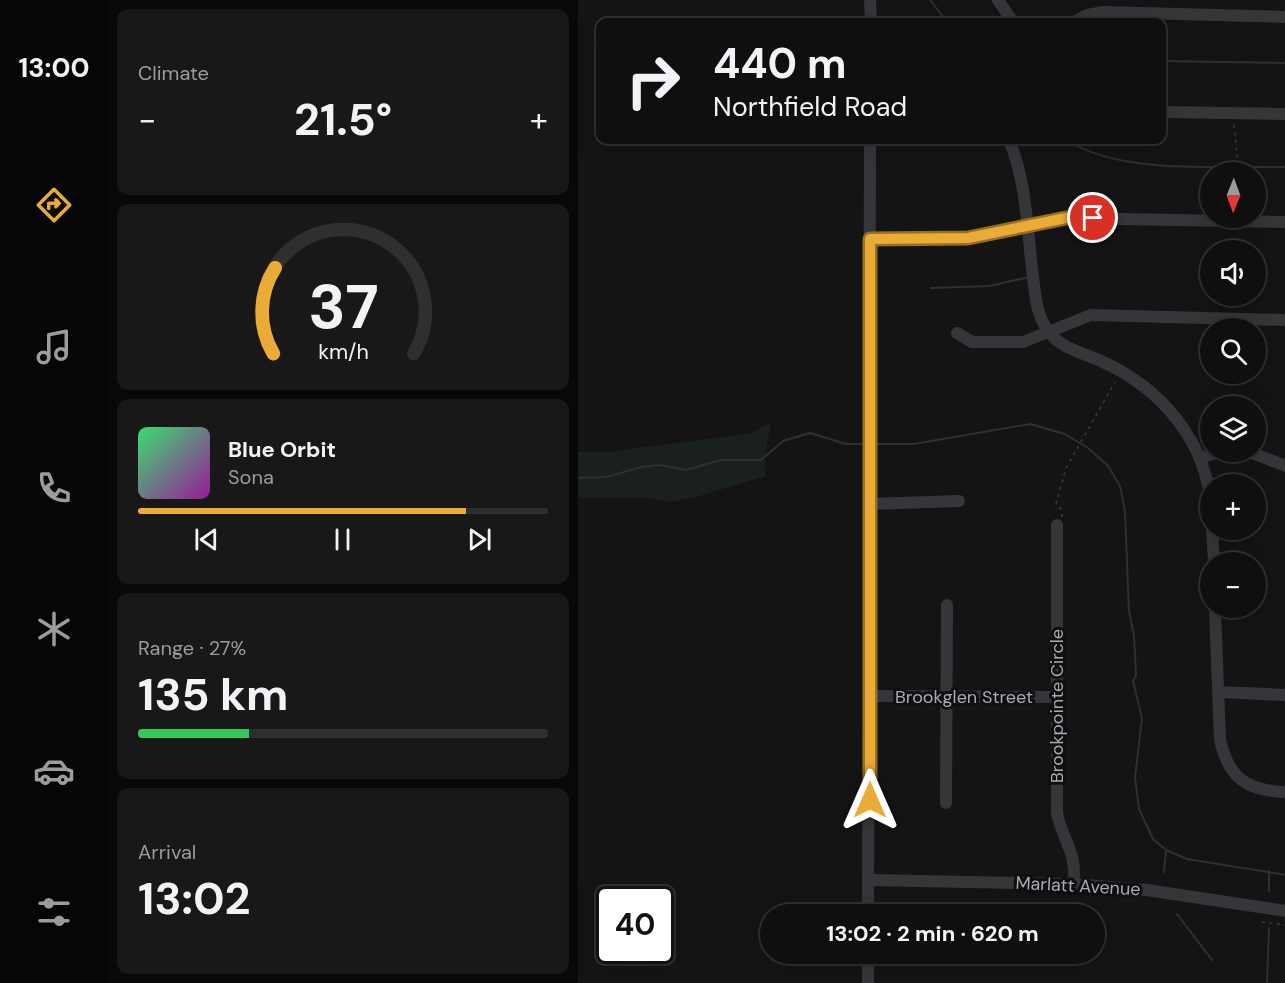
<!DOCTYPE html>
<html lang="en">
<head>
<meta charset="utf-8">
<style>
	body { margin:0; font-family:"DM Sans",sans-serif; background:#181819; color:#f1f3f6; height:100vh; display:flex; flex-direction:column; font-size:22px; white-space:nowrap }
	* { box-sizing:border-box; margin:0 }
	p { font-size:20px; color:#9b9c9f }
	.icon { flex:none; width:33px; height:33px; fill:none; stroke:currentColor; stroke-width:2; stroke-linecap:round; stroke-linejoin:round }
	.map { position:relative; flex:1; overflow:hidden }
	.side { display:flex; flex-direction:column; gap:9px; padding:9px; background:#080809; width:470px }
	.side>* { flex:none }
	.banner { position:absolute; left:18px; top:18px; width:570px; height:126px; border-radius:12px; box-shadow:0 6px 24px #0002,0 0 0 2px #2f2f30; background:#0f0f10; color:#f1f3f6; overflow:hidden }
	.needle { width:39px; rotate:181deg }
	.tools { position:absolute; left:622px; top:162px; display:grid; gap:12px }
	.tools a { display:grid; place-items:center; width:66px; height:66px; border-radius:50%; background:#0f0f10; box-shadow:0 6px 24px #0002,0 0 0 2px #2f2f30; font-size:30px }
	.speed { position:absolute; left:18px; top:886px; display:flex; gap:12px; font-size:30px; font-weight:700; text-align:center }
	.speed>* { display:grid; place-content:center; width:78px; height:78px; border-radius:50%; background:#0f0f10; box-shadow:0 6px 24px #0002,0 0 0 2px #2f2f30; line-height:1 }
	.speed .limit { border:3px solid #111; border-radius:9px; background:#fff; color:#111 }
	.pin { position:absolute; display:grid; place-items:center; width:51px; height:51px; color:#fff; margin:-26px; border:3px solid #fff; border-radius:50%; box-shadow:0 2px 6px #0007 }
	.me { position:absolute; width:66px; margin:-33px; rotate:0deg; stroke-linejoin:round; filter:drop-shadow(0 0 4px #0008) }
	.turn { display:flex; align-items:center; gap:21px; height:126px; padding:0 18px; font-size:27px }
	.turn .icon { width:78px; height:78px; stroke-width:2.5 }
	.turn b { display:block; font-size:42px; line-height:51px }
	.big { font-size:45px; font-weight:700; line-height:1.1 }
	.side .widget { flex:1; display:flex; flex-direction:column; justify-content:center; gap:9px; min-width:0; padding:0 21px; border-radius:12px; background:#181819 }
	.side .dial { align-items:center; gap:0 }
	.dial svg { height:156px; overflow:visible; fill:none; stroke:#2f2f30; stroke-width:7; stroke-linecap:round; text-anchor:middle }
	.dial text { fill:#f1f3f6; stroke:none }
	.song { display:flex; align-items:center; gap:18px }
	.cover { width:72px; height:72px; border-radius:9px; background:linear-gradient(135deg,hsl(140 70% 55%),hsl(300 70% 35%)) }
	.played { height:6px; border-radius:3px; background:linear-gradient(90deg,#eaac37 80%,#2f2f30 80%) }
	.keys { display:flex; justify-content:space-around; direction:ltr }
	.heat { display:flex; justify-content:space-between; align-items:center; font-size:33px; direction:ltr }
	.charge { height:9px; border-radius:4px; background:linear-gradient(90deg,#34c759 27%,#2f2f30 0) }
	.trip { position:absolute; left:182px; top:904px; width:345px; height:60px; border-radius:30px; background:#0f0f10; box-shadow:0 6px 24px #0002,0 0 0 2px #2f2f30; font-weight:700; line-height:60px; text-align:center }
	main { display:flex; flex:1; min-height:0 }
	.dock { display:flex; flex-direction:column; width:108px; justify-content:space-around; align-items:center; background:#060606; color:#9b9c9f }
	.dock .icon { width:42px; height:42px }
	.dock .active { color:#eaac37 }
	.dock b { font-size:27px; color:#f1f3f6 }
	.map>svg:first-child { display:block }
	.green { fill:#1a201b }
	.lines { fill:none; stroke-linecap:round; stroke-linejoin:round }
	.stream { stroke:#2a3238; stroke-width:2 }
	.path { stroke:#3b3d41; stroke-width:1.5; stroke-dasharray:3 4.5; stroke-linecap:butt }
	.minor { stroke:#35363a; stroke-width:12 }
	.route-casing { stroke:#987024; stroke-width:15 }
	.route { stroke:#eaac37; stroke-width:10 }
	.labels { text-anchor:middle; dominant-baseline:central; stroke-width:6; stroke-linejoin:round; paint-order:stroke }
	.street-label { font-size:18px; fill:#a6abb5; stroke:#0f0f10 }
</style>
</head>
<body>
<main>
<nav class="dock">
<b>13:00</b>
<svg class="icon active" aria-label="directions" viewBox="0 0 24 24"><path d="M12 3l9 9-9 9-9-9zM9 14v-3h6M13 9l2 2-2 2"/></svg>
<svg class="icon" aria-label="music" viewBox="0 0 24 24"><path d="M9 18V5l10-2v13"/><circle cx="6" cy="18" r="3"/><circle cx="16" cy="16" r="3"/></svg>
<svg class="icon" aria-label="phone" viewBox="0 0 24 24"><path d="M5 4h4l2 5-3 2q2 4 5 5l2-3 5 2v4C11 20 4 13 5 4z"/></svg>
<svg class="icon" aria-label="climate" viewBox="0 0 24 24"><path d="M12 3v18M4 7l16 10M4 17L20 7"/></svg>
<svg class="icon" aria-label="car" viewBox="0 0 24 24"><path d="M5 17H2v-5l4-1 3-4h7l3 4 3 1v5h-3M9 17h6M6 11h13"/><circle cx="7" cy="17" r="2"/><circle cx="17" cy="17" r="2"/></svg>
<svg class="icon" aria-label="filters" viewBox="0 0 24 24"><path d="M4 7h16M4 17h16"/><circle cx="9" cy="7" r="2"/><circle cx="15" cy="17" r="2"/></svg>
</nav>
<section class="side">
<div class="widget"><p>Climate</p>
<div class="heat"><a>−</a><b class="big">21.5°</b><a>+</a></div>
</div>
<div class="widget dial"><svg viewBox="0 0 100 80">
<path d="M14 69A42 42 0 1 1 86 69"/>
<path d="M14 69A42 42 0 0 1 15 25" stroke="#eaac37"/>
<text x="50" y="56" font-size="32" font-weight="700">37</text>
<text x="50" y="72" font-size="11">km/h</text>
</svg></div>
<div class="widget">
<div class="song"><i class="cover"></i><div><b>Blue Orbit</b><p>Sona</p></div></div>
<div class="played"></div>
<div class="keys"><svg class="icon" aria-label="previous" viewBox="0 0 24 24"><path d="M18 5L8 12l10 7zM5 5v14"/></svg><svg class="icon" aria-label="pause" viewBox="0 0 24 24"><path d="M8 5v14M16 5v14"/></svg><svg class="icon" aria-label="next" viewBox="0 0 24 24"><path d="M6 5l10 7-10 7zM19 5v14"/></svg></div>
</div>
<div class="widget"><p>Range · 27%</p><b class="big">135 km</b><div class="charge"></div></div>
<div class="widget"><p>Arrival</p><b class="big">13:02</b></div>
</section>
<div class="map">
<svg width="708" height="983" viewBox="0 0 708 983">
	<rect width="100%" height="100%" fill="#141415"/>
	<polygon class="green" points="193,422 187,457 188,476 114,498 91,502 68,498 0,498 0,452 30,452 174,433"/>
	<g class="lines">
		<g class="stream">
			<polyline points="352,0 369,22"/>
			<polyline points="584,61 708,63"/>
			<path d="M489,140C541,175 644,166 708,167"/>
			<polyline points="353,288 412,286 451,277"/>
			<polyline points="296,444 336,444 452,424 487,434 510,448 530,466 542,486 547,511 551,611 556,636 558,675 555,681 564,718 557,778 561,809 575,839 588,850 609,859 708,875"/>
			<polyline points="0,478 29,477 63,467 82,465 108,470 143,460 183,460 205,441 232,433 268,444 287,444"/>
			<polyline points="586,872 588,851"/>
			<polyline points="691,891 691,871"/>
			<polyline points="599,914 634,960"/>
			<polyline points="689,983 691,928"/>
		</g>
		<g class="path">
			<polyline points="654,172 659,155 656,124"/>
			<polyline points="484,517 483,509 478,504 488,468 537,382"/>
			<polyline points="684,922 708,925"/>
		</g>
		<g class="minor">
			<polyline points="292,0 293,22"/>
			<polyline points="420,0 435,22"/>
			<polyline points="496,22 509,15 526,12 708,17"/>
			<polyline points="584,112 708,114"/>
			<path d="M431,140C448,179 449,227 454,269C457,290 457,313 470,331C483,349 506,353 525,362C584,389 629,442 633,508"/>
			<polyline points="292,239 390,238 488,218 708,222"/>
			<polyline points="379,333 394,342 445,342 513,315 708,320"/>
			<polyline points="671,452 708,466"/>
			<polyline points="623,458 640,452"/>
			<polyline points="292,504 381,501"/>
			<path d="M479,525V813C484,840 500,853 495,884"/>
			<polyline points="634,530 636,562"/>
			<path d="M637,608L642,739C650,778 669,791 708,792"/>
			<polyline points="641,692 708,695"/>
			<polyline points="292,696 479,697"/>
			<polyline points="368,803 369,605"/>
			<polyline points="291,880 495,884 569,890 708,911"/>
			<polyline points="290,915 292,140"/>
			<polyline points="290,983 290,954"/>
		</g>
	</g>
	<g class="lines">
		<defs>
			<polyline id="route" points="292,800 292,239 390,238 488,218 515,218"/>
		</defs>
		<use href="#route" class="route-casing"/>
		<use href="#route" class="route"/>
	</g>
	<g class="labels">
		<g class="street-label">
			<text x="386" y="697">Brookglen Street</text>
			<text transform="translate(479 706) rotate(-90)">Brookpointe Circle</text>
			<text transform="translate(500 886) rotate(3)">Marlatt Avenue</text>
		</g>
	</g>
</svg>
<div class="tools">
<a><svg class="needle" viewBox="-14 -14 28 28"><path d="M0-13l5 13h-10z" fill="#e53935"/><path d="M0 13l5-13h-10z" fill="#9b9c9f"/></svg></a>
<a><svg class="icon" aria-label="sound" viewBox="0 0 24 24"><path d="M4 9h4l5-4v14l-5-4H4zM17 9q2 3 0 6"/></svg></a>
<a><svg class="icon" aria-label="search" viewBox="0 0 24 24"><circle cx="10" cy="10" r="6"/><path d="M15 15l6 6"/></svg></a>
<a><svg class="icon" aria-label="layers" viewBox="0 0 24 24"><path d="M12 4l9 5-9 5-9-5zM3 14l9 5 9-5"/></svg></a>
<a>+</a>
<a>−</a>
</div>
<div class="speed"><div class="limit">40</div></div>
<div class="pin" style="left:515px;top:218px;background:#d93025"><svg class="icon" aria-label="arrive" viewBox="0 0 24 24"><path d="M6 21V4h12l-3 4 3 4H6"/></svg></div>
<svg class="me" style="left:292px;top:800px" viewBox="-20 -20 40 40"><path d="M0-17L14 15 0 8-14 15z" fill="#eaac37" stroke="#fff" stroke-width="4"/></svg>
<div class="trip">13:02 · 2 min · 620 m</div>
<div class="banner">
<div class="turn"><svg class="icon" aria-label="right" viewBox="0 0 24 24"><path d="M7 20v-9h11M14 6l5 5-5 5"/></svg><div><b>440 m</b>Northfield Road</div></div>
</div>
</div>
</main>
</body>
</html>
